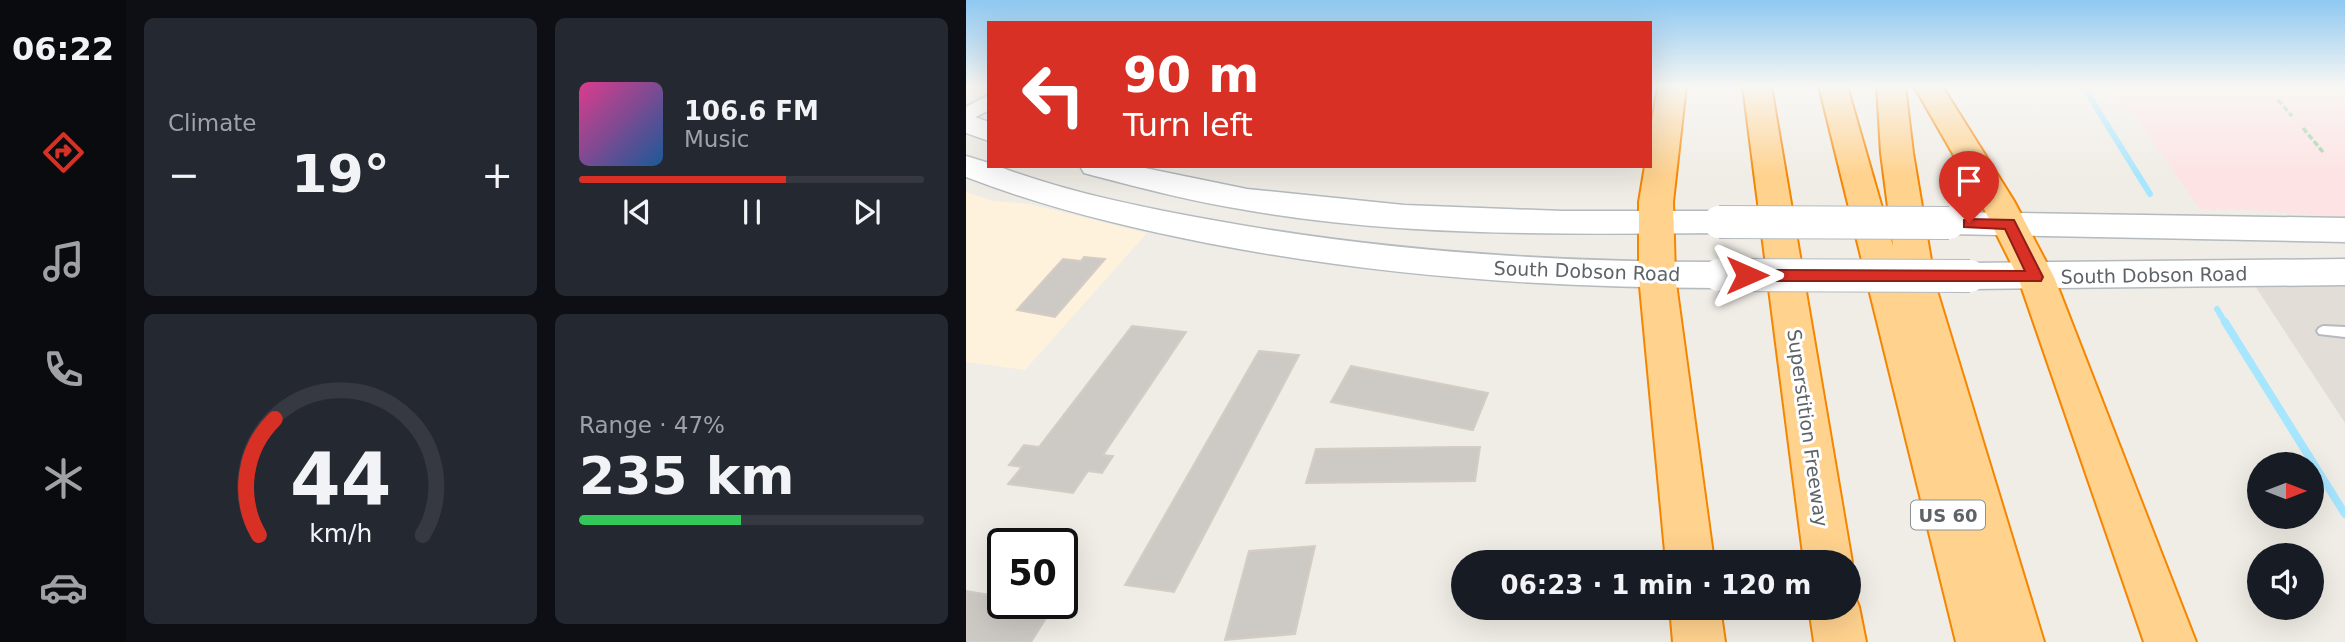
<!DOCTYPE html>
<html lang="en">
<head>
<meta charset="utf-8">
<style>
	body { margin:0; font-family:"DejaVu Sans",sans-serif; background:#242831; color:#f1f3f6; height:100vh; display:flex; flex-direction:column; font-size:26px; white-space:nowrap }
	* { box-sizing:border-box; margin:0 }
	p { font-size:23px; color:#9ea1a6 }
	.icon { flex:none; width:38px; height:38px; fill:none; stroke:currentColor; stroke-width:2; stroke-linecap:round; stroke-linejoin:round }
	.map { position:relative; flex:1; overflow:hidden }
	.sheet { display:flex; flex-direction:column; gap:18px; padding:18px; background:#0d0f14; width:840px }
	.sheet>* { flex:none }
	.guide { position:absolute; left:21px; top:21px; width:665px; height:147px; border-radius:0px; box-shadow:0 7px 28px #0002; background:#d93025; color:#fff; overflow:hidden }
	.needle { width:46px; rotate:90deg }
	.buttons { position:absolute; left:1281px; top:452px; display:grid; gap:14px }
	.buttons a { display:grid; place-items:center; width:77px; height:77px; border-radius:50%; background:#171b24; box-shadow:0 7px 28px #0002; font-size:35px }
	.speed { position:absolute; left:21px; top:528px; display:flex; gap:14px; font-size:35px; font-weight:700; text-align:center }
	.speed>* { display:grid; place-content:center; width:91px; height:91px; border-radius:50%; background:#171b24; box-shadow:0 7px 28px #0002; line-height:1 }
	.speed .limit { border:4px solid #111; border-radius:10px; background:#fff; color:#111 }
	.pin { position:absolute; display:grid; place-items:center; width:60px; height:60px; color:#fff; margin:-72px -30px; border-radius:50% 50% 50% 0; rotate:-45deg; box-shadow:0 0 7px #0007 }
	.pin .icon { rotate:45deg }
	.me { position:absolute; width:77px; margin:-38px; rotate:90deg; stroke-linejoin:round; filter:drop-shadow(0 0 5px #0008) }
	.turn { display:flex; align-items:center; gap:24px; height:147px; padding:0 21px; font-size:32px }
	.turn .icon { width:91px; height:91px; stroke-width:2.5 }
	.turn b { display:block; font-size:49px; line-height:60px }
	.big { font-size:52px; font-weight:700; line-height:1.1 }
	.sheet .tile { flex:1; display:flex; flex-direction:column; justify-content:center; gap:10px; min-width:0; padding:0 24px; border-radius:10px; background:#242831 }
	.sheet .dial { align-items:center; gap:0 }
	.dial svg { height:182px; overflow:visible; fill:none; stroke:#363941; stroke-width:7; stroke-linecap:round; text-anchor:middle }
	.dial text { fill:#f1f3f6; stroke:none }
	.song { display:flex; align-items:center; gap:21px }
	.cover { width:84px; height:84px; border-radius:10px; background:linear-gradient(135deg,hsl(330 70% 55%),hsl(210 70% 35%)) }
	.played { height:7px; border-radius:4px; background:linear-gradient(90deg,#d93025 60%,#363941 60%) }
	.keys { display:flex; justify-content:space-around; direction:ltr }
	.heat { display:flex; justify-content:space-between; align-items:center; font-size:38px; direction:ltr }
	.charge { height:10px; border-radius:5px; background:linear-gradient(90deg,#34c759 47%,#363941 0) }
	.sheet .tiles { flex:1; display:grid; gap:18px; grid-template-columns:repeat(2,1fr) }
	.trip { position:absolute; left:485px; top:550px; width:410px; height:70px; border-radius:35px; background:#171b24; box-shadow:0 7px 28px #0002; font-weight:700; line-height:70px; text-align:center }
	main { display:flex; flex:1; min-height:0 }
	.tab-bar { display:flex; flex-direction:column; width:126px; justify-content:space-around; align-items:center; background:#090b0e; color:#9ea1a6 }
	.tab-bar .icon { width:49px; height:49px }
	.tab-bar .active { color:#d93025 }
	.tab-bar b { font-size:32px; color:#f1f3f6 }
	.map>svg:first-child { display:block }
	.commercial { fill:#fff2dc }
	.education { fill:#e2ded7 }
	.medical { fill:#fde3e4 }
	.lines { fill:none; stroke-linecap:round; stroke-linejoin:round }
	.stream-far1 { stroke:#a7e6ff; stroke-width:6 }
	.stream { stroke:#a7e6ff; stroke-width:8 }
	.building { fill:#cdcac5; stroke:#d5cdc4; stroke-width:2 }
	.service-casing { stroke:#b6b9bd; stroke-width:4 }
	.minor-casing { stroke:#b6b9bd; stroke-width:4 }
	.secondary-casing { stroke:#b4babe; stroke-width:3 }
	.motorway-casing { stroke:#f68500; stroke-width:4 }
	.path { stroke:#9ed1a5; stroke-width:3.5; stroke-dasharray:6 2.5; stroke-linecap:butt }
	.service { fill:#fff; fill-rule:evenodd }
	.minor { fill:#fff; fill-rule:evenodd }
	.secondary { fill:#fff; fill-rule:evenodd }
	.motorway { fill:#ffd28e; fill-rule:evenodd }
	.secondary-bridge-casing { stroke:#b4babe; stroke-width:34; stroke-linecap:butt }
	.secondary-bridge { stroke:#fff; stroke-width:32 }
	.route { fill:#d93025; stroke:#8d1f18; stroke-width:2 }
	.labels { text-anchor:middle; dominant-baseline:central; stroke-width:6; stroke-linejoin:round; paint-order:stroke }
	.shield { fill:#fff; stroke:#8e9295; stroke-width:2 }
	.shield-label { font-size:18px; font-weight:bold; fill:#5d6367 }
	.street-label { font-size:19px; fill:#5d6367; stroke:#fff }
</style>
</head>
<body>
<main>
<nav class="tab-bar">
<b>06:22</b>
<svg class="icon active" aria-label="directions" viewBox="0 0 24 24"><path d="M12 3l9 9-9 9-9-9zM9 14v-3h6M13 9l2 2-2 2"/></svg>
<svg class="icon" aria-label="music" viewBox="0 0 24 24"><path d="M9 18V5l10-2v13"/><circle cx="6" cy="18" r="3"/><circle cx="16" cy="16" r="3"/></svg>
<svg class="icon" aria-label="phone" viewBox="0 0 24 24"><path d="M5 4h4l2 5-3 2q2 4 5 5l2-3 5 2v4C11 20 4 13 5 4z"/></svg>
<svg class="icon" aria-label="climate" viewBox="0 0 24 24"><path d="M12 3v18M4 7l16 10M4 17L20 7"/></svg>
<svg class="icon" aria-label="car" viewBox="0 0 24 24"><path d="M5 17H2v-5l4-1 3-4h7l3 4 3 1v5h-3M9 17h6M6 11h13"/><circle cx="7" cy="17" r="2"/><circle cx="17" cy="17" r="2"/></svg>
</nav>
<section class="sheet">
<div class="tiles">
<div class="tile"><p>Climate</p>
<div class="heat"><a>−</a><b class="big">19°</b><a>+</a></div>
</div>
<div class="tile">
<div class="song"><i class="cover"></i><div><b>106.6 FM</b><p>Music</p></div></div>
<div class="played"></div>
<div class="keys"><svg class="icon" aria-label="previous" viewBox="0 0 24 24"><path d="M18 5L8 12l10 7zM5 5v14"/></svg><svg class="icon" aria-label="pause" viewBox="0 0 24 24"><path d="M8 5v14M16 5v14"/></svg><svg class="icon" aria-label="next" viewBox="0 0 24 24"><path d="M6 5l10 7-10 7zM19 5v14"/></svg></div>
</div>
<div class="tile dial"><svg viewBox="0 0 100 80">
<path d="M14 69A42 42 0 1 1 86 69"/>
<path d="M14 69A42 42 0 0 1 21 18" stroke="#d93025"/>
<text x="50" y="56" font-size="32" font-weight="700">44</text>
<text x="50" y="72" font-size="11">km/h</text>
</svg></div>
<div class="tile"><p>Range · 47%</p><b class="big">235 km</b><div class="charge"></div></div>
</div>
</section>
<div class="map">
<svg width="1379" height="642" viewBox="0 0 1379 642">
	<rect width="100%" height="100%" fill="#f0ede6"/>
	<polygon class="commercial" points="0,192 26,201 63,204 181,233 59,370 0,362"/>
	<polygon class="education" points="1379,285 1379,423 1289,286"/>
	<polygon class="medical" points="1148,86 1379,86 1379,217 1286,210 1234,209"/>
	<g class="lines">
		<g class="stream-far1">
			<polyline points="1117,86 1184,194"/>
			<polyline points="1251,309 1260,324"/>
		</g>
		<polyline class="stream" points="1259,322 1379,514"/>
	</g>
	<g class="building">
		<polygon points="118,257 139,259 89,317 51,310 97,259 115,261"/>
		<polygon points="166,326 220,332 137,455 147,456 136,473 122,471 107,493 42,484 56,467 43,465 58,445 73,447"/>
		<polygon points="293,351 333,355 208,592 159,585"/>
		<polygon points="385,366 522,393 507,430 365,402"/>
		<polygon points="487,447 514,447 509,481 340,483 350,449"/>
		<polygon points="349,546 329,634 259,640 283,551"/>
		<polygon points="0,591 37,597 37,604 89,604 65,642 0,642"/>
	</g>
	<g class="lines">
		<defs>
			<polygon id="service" points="1357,326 1379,327 1379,337 1353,334 1351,331 1353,328"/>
			<polygon id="minor" points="23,95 23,110 0,122 0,107"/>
			<g id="secondary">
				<polygon points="0,114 23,122 23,141 0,133"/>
				<path d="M0,156L23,163V166H31C100,192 174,207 246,220C414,251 583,262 753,262L765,266L770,275L765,284L753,288C581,288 410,276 241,243C159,227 78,207 0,177Z"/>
				<path d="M114,166H169L281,189L438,205L596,211H753L765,214L769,222L765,230L753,233C596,234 435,237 280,210C229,202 179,189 129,176L118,173Z"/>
				<polygon points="983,212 1379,218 1379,242 983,234 971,231 967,223 971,215"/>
				<polygon points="1379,259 1379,285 1004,289 992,285 987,276 992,267 1004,263"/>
			</g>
			<g id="motorway">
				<polygon points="692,86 720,86 707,202 709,276 748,562 700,562 673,276 673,202 679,166 684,166 684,133"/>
				<polygon points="777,86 805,86 886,562 882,572 882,562 838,562"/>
				<polygon points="853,86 881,86 927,246 915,153 911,86 939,86 947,153 969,284 1078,642 990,642"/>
				<polygon points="948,86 976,86 1048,201 1088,277 1230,642 1178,642 1052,277 1014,201"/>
				<polygon points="882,588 886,589 893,607 900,642 848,642 843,607 882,607"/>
				<polygon points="704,607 754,607 759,642 707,642"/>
			</g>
		</defs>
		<use href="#service" class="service-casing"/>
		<use href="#minor" class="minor-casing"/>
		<use href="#secondary" class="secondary-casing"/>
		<use href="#motorway" class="motorway-casing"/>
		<g class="path">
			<polyline points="1300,86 1303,89"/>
			<polyline points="1312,100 1326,116"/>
			<polyline points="1337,128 1357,152"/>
		</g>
		<use href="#service" class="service"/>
		<use href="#minor" class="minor"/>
		<use href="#secondary" class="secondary"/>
		<use href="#motorway" class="motorway"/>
		<defs>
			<g id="secondary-bridge">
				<polyline points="753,222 983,223"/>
				<polyline points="753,275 1004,276"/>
			</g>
		</defs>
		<use href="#secondary-bridge" class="secondary-bridge-casing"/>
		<use href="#secondary-bridge" class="secondary-bridge"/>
	</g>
	<linearGradient id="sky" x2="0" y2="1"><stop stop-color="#8ec8f1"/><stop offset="0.49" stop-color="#f8f7f4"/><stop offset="1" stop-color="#f8f7f4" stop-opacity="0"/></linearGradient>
	<rect width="1379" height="176" fill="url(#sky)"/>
	<polygon class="route" points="1003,219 1048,220 1077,277 1075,281 781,281 773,275 781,270 1059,271 1039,229 998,227 998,220"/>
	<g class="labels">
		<rect class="shield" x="945" y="500.5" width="74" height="29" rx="5"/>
		<g class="shield-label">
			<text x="982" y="515">US 60</text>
		</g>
		<g class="street-label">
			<text transform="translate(621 271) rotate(2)">South Dobson Road</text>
			<text transform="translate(1188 275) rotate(-1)">South Dobson Road</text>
			<text transform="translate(842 428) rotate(82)">Superstition Freeway</text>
		</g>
	</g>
</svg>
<div class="buttons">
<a><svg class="needle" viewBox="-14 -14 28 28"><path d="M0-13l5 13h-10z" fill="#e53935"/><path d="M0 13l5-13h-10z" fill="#9ea1a6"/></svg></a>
<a><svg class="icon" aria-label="sound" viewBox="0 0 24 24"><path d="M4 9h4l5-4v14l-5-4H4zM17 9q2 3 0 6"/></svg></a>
</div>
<div class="speed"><div class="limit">50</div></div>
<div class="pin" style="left:1003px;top:223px;background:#d93025"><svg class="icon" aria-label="arrive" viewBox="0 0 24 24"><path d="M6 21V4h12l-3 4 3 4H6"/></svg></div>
<svg class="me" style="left:781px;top:275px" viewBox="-20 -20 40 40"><path d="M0-17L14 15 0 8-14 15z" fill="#d93025" stroke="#fff" stroke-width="4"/></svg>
<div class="trip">06:23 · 1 min · 120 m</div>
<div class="guide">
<div class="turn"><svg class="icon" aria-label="left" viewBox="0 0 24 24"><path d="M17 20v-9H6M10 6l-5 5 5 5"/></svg><div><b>90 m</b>Turn left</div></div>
</div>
</div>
</main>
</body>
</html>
